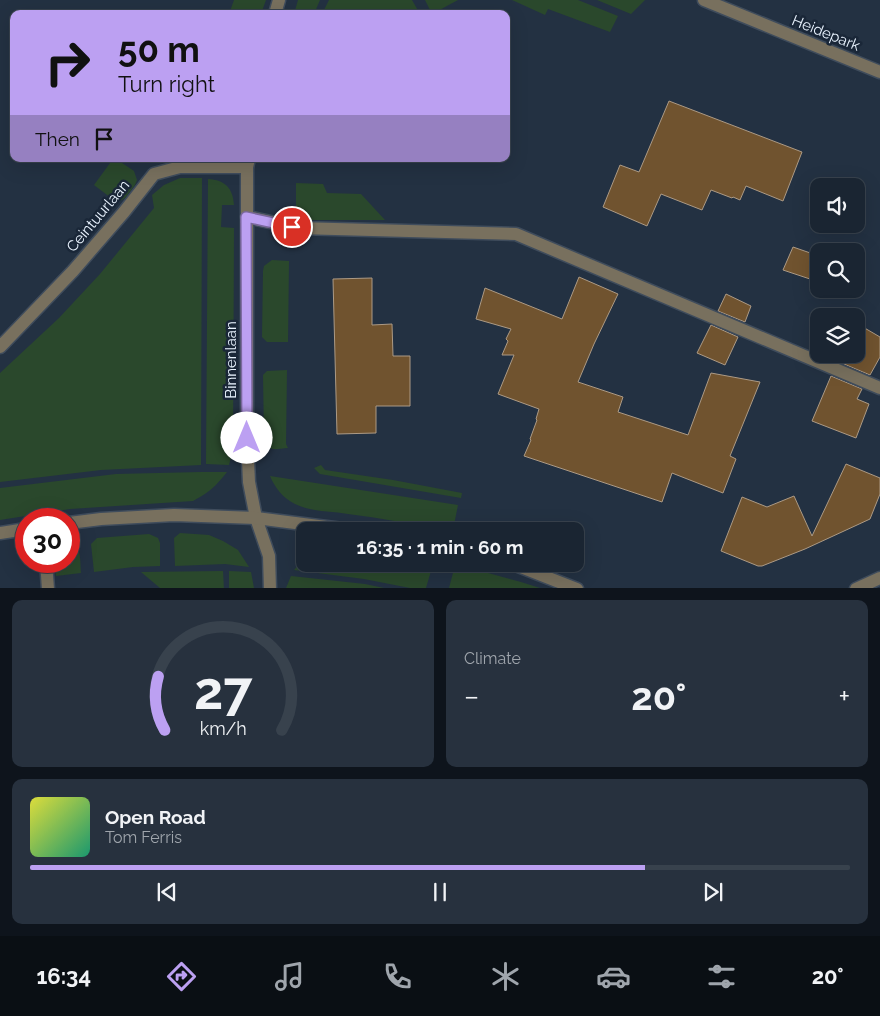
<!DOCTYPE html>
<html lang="en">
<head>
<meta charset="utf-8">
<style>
	body { margin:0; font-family:Raleway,sans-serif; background:#27313e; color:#f1f3f6; height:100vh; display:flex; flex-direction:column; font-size:19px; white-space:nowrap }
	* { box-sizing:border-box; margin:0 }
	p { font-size:16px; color:#9fa5ac }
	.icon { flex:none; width:28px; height:28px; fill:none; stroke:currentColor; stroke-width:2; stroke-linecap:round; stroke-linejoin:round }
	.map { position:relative; height:588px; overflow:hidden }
	.details { display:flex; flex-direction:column; gap:12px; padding:12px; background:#0e141c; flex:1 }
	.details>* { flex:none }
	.banner { position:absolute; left:10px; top:10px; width:500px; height:152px; border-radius:10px; box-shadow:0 5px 20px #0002,0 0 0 1px #38424d; background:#bca0f2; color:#111; overflow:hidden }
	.buttons { position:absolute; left:810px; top:178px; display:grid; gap:10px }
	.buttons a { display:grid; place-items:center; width:55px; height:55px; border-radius:10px; background:#1a2532; box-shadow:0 5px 20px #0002,0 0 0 1px #38424d; font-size:25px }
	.speed { position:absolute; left:15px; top:508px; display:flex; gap:10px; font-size:25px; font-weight:700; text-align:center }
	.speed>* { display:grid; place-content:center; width:65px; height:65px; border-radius:50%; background:#1a2532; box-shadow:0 5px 20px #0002,0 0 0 1px #38424d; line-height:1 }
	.speed .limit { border:8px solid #d22; background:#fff; color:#111 }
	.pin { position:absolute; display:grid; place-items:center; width:42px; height:42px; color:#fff; margin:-21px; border:2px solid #fff; border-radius:50%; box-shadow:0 1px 5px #0007 }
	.me { position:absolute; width:55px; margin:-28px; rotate:0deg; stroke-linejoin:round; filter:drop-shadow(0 0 4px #0008) }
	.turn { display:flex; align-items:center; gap:18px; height:105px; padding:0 25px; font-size:22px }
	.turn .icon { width:65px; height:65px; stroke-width:2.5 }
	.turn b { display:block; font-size:35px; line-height:42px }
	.then { display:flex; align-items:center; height:48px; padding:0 25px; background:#0003; gap:10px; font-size:19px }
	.big { font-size:38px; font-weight:700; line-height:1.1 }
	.details .card { flex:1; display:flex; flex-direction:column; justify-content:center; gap:8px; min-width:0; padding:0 18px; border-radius:10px; background:#27313e }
	.details .dial { align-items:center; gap:0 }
	.dial svg { height:130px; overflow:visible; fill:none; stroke:#38424d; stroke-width:7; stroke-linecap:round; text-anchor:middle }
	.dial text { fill:#f1f3f6; stroke:none }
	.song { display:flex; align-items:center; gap:15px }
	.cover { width:60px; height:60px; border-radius:8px; background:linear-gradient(135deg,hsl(60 70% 55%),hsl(160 70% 35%)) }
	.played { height:5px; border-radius:2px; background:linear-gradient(90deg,#bca0f2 75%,#38424d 75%) }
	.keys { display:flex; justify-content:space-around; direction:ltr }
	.heat { display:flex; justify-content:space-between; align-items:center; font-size:28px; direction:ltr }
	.details .tiles { flex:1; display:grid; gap:12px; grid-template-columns:1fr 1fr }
	.card:last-child { grid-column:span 2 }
	.trip { position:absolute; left:296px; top:522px; width:288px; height:50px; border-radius:10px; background:#1a2532; box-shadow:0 5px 20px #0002,0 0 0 1px #38424d; font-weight:700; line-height:50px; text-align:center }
	.tabs { display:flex; height:80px; justify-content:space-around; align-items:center; background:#0a0f14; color:#9fa5ac }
	.tabs .icon { width:35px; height:35px }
	.tabs .on { color:#bca0f2 }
	.tabs b { font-size:22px; color:#f1f3f6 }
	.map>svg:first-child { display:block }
	.green { fill:#2a482c }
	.building { fill:#70532f; stroke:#ac9a85 }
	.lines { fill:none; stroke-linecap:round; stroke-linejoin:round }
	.minor-casing { stroke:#3f4c5c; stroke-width:15 }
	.minor { stroke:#78705e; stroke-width:12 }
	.route-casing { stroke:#7a689d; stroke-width:12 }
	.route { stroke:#bca0f2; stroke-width:9 }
	.labels { text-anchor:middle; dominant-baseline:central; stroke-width:5; stroke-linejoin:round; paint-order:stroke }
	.street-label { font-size:15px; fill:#eaf4ff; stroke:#1a2738 }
</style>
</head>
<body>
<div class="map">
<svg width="880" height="589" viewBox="0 0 880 589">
	<rect width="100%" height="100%" fill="#233142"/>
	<g class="green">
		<polygon points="234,0 266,0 261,14 229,14"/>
		<polygon points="298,0 320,0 314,14 294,14"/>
		<polygon points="329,0 412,0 420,14 322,14"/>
		<polygon points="425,0 458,0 432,14"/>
		<polygon points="512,0 578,0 618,16 610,32 548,9 545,15"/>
		<polygon points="597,0 645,0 631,14"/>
		<polygon points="113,159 116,159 134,171 137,180 135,185 125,198 120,201 115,201 94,185"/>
		<polygon points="180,178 202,178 201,465 101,470 0,482 0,373 59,318 100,274 154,208 152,195 164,185"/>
		<path d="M208,179C225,180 233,188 234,205H222L221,227L234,228L233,450L229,465L206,464Z"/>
		<polygon points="296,183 323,184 327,193 361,194 385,220 296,220"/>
		<polygon points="272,260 289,261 288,342 267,342 262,337 263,271 264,266"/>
		<path d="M287,370L286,444L288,448C275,449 268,453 264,438L263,375L267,371Z"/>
		<polygon points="321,465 325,470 393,480 462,493 461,498 320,474 314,468"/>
		<path d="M201,472H227C215,487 210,492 193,501L70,509L0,520V488L116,474Z"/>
		<path d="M270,476L458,505L454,525L448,529L443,530C412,524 380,518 348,514C331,511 311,512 295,504C283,498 275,488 270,476Z"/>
		<polygon points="180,533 209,535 223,541 238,550 249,567 225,564 175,566 174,538"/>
		<polygon points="149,534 158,538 160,543 160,566 133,567 94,572 91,544 97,538"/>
		<path d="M69,541C82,546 80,560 81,573L56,576L54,561H69Z"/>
		<polygon points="305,557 305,564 433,564 426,588 410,588 364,579 294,570"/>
		<polygon points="459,565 521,582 540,588 449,588 454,569"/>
		<polygon points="223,571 224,589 160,588 141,572"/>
		<polygon points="229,571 251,572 254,588 229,588"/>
		<polygon points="291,576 365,584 384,588 286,588"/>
	</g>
	<g class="building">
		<polygon points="669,101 802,152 783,201 746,186 740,200 733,197 732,198 711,190 702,210 661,194 647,226 603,207 620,165 639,172"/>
		<polygon points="793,247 819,256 819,282 783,270"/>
		<polygon points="579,277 618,294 594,344 578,382 623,397 618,412 688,435 711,373 760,382 730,456 736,459 723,493 672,473 662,502 524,456 531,440 530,439 537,420 536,419 539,409 498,394 514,355 502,355 508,341 506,339 511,329 476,319 485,288 562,319"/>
		<polygon points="372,278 372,325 392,324 393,356 410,356 410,406 376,406 376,433 337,434 333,279"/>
		<polygon points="726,294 751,306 745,322 718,311"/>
		<polygon points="856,323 880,337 880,357 870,375 837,361 840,354 856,354"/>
		<polygon points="711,325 738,337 725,365 697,353"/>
		<polygon points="831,376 862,389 857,399 869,404 856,438 812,421"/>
		<polygon points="846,464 880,478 880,494 870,519 805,549 762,566 758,566 721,551 742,497 767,507 794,496 812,536"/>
	</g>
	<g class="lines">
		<defs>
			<g id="minor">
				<polyline points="704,0 880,72"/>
				<polyline points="275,14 279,0"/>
				<polyline points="249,159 247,167 247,438 249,482 256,518 269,556 270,589"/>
				<polyline points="247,217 298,228 516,234 880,388"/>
				<polyline points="0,347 73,271 124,212 154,174 180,167 247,167"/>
				<polyline points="69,523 101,519 174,515 256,518 358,531"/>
				<polyline points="0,533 26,529"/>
				<polyline points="46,561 48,589"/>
				<polyline points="513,564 577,589"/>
				<polyline points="856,589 880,578"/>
			</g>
		</defs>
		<use href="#minor" class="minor-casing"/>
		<use href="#minor" class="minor"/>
	</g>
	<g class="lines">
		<defs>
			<polyline id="route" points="247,438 246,217 292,227"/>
		</defs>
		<use href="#route" class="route-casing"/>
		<use href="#route" class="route"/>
	</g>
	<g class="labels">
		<g class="street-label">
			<text transform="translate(826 33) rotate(22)">Heidepark</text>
			<text transform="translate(98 216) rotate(-50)">Ceintuurlaan</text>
			<text transform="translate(231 360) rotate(-90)">Binnenlaan</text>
		</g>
	</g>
</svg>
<div class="buttons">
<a><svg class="icon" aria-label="sound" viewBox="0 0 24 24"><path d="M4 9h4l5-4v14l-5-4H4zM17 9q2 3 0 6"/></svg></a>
<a><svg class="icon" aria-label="search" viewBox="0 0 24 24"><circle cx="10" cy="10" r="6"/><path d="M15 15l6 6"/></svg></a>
<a><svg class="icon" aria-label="layers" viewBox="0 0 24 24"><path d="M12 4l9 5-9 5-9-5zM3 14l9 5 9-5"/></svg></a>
</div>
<div class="speed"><div class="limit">30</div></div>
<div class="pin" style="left:292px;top:227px;background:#d93025"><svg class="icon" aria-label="arrive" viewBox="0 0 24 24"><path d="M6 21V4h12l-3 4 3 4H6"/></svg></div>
<svg class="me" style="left:247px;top:438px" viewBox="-20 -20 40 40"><circle r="19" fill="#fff"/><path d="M0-13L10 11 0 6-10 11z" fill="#bca0f2"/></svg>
<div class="trip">16:35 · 1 min · 60 m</div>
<div class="banner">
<div class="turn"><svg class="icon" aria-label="right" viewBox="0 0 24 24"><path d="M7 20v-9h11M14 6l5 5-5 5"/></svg><div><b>50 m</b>Turn right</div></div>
<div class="then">Then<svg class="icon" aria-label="arrive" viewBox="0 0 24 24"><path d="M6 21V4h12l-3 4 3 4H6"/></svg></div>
</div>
</div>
<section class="details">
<div class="tiles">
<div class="card dial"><svg viewBox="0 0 100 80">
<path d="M14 69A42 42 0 1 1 86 69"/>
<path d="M14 69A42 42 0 0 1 10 36" stroke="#bca0f2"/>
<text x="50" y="56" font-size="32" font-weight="700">27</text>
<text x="50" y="72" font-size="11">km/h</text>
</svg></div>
<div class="card"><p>Climate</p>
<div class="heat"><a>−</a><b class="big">20°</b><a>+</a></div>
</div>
<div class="card">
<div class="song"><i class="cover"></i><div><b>Open Road</b><p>Tom Ferris</p></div></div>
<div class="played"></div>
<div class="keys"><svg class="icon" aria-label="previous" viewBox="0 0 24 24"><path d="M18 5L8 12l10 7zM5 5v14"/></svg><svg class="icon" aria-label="pause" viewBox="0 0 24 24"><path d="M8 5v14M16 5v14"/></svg><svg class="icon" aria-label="next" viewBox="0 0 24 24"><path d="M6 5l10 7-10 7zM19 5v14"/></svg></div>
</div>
</div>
</section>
<nav class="tabs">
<b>16:34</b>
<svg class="icon on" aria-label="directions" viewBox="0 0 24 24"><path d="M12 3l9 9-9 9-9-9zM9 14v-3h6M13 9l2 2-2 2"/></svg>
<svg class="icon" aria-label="music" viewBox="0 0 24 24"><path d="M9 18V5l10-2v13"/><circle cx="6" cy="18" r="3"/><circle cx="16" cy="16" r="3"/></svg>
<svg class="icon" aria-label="phone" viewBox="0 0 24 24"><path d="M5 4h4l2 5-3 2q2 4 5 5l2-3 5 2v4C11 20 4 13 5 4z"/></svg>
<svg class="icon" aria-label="climate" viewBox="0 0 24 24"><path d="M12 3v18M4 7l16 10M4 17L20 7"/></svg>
<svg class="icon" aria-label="car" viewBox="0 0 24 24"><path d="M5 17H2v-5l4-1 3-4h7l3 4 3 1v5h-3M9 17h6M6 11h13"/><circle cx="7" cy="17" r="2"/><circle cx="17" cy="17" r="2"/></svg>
<svg class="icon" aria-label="filters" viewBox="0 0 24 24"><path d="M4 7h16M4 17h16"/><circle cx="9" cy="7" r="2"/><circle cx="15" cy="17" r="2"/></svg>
<b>20°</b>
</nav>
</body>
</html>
